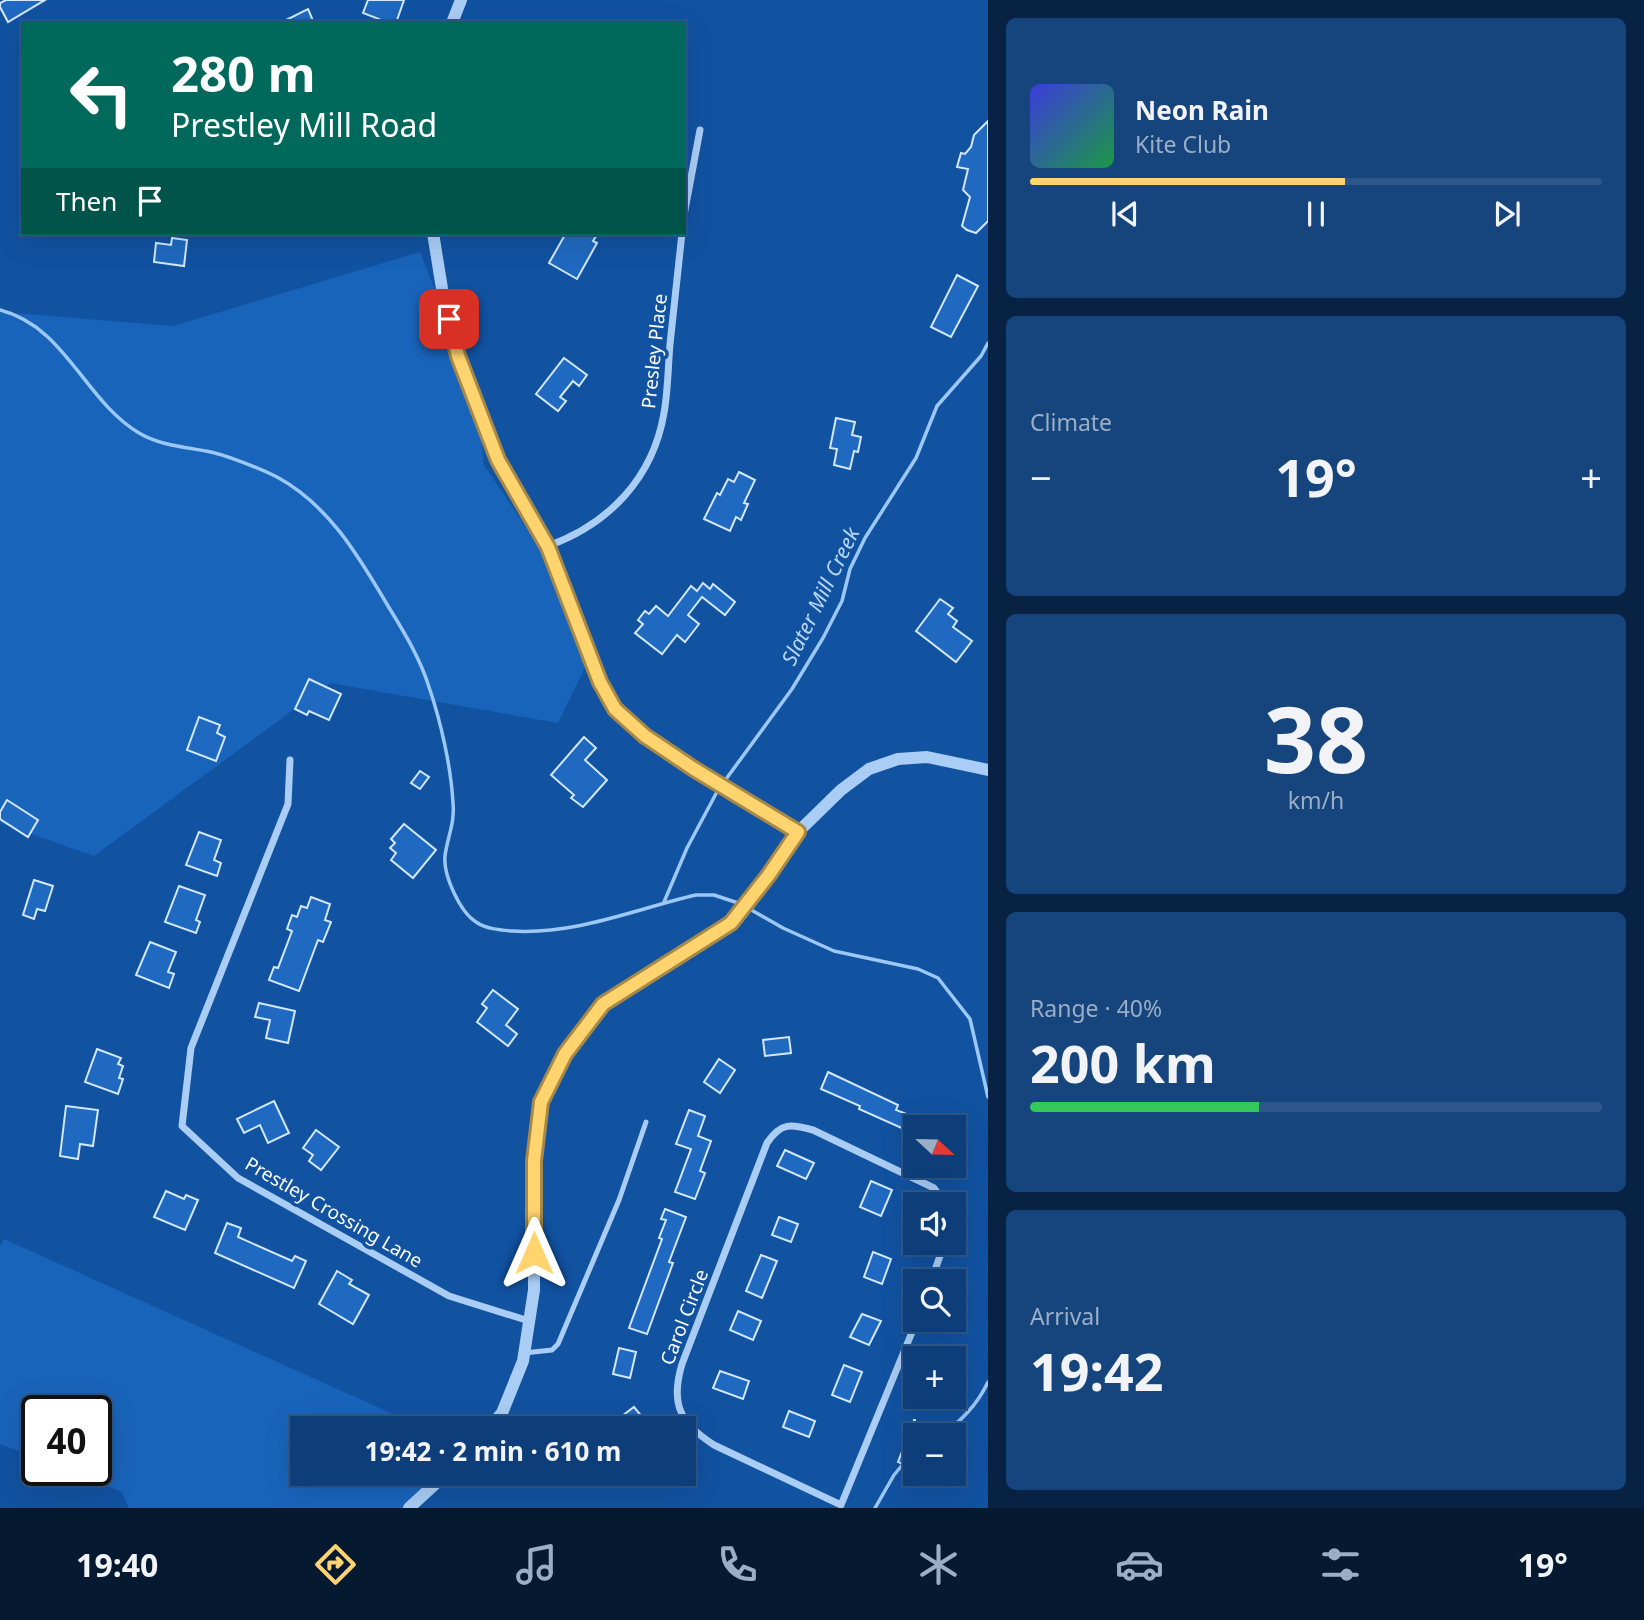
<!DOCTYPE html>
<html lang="en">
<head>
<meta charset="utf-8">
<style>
	body { margin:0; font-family:"Noto Sans",sans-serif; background:#16457e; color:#f1f3f6; height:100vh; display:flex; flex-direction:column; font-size:26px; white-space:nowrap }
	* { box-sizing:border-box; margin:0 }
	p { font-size:23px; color:#9aaec6 }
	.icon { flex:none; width:38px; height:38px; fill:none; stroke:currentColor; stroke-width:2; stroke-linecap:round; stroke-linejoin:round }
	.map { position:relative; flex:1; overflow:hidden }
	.drawer { display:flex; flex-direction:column; gap:18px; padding:18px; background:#072243; width:656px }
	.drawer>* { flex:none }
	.banner { position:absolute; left:21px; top:21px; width:665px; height:214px; border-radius:0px; box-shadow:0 7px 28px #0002,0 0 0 2px #2d578a; background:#00695c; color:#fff; overflow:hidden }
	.needle { width:46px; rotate:112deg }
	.fabs { position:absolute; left:903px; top:1115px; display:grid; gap:14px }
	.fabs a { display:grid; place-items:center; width:63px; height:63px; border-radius:0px; background:#0d3e79; box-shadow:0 7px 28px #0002,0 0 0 2px #2d578a; font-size:35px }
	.speed { position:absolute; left:21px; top:1395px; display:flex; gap:14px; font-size:35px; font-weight:700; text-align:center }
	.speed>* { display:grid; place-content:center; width:91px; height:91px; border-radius:50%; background:#0d3e79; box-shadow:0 7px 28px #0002,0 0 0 2px #2d578a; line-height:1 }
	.speed .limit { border:4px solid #111; border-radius:10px; background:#fff; color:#111 }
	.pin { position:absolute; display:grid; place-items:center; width:60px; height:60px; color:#fff; margin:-30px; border-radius:14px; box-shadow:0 4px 10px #0006 }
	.me { position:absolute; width:77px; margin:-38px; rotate:0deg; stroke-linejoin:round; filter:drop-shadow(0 0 5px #0008) }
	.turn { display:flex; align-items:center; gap:24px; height:147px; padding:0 35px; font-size:32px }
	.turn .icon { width:91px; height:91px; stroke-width:2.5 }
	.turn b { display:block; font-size:49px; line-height:60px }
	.then { display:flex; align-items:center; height:66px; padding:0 35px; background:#0003; gap:14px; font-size:26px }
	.big { font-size:52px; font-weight:700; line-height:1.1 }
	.drawer .tile { flex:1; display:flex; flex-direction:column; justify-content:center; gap:10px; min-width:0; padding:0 24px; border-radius:10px; background:#16457e }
	.drawer .dial { align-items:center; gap:0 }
	.dial b { font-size:91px; line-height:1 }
	.song { display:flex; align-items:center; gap:21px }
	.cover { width:84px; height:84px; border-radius:10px; background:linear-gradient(135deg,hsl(240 70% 55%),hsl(140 70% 35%)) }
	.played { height:7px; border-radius:4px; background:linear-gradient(90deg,#ffd36e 55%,#2d578a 55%) }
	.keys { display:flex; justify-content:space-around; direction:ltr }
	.heat { display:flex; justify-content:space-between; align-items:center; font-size:38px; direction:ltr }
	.charge { height:10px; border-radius:5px; background:linear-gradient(90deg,#34c759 40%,#2d578a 0) }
	.trip { position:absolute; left:290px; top:1416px; width:406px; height:70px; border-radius:0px; background:#0d3e79; box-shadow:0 7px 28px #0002,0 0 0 2px #2d578a; font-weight:700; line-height:70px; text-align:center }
	.menu { display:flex; height:112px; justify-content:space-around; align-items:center; background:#051930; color:#9aaec6 }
	.menu .icon { width:49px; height:49px }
	.menu .current { color:#ffd36e }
	.menu b { font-size:32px; color:#f1f3f6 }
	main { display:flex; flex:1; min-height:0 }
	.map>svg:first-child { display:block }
	.green { fill:#1964bb }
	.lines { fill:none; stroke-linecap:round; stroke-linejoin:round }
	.stream { stroke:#9cc8f8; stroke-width:3.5 }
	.building { fill:#1f69c0; stroke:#d3e7fe; stroke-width:2 }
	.service { stroke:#aacdf5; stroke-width:5 }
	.minor { stroke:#aacdf5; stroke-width:7 }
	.tertiary { stroke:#aacdf5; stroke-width:12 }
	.route-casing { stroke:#a68948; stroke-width:18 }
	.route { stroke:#ffd36e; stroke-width:12 }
	.labels { text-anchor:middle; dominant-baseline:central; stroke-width:7; stroke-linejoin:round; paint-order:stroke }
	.street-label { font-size:19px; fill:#fff; stroke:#1152a1 }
	.water-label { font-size:21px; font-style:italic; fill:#b7d7fb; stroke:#1152a1 }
</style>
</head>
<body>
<main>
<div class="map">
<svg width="988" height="1508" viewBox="0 0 988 1508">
	<rect width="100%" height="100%" fill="#1152a1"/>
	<g class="green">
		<polygon points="420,252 478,400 484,465 548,560 590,657 558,723 330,683 94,856 0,823 0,312 173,326"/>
		<polygon points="4,1239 424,1428 303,1428 303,1474 446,1474 409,1508 129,1508 122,1492 67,1470 96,1470 96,1410 37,1410 37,1458 0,1444 0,1247"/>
	</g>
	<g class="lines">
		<g class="stream">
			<path d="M0,310C66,327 84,400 139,433C159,445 184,447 206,451C224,454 261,469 277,477C329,505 359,557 388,606C404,632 420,658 429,687C441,722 451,767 453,803C455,824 447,838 445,856C443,875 460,912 476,922C486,929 500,930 512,931C576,935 635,909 696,895H714L741,904"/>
			<polyline points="664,902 687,848 718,790 792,689 823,638 842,601 850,569 865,538 916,458 937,406 981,356 988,343"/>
			<polyline points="748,908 783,928 834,951 918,969 938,978 970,1019 988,1097"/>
			<path d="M942,1435C962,1420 977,1405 988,1382"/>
			<polyline points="875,1508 894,1475 904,1463"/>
		</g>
	</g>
	<g class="building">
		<polygon points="6,0 45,0 8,22 0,7 0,3"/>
		<polygon points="368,0 404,0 396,23 389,23 363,13"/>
		<polygon points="308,9 314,23 280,23"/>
		<polygon points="988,121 988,221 976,233 967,230 962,226 970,197 963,190 968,169 957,167 961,153 965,154 971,147 974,135"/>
		<polygon points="566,233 598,233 593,241 597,243 577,279 549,263"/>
		<polygon points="172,238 187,240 184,266 154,262 156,243 171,245"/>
		<polygon points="957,275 978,286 951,337 931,327"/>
		<polygon points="564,358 587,375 579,386 573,381 560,397 566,401 558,411 536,394"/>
		<polygon points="836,418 855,422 852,435 861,437 858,452 854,451 850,469 834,465 837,449 830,448"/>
		<polygon points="739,472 755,480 744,503 748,504 741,520 736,517 730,531 704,519 717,493 720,495 728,479 734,482"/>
		<polygon points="703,583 710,589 713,584 735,602 725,615 702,597 688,615 699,624 685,642 677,635 662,654 635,633 643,624 638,620 645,611 649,614 656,606 668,616 691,586 697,591"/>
		<polygon points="940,599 953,608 948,614 957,621 953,627 972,641 956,662 916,631"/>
		<polygon points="309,679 341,694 329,720 309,711 307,715 295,709"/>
		<polygon points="199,717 220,725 217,733 225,737 216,761 187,750"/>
		<polygon points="584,737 596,748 585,760 607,780 583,807 571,798 574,795 551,775"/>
		<polygon points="420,771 429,777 420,789 411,783"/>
		<polygon points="7,800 38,820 28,837 0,819 0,812"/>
		<polygon points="404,824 436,850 413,878 391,860 396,853 390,848 395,843 391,839"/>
		<polygon points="199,832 221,840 214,860 221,863 217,876 186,865"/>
		<polygon points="34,880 53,886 45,911 37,909 34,919 23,915"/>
		<polygon points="179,886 205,895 196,920 200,922 196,933 165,922"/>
		<polygon points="311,897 330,904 325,920 331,922 323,942 318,940 299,991 269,980 274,967 278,968 292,931 287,929 292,915 297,917 301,906 307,908"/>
		<polygon points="150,942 176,952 168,972 174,974 169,988 136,975"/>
		<polygon points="493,990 518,1009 506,1025 517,1034 508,1046 477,1022 487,1008 482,1004"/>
		<polygon points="259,1003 295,1011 288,1043 266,1038 270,1020 255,1017"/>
		<polygon points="789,1037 791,1053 765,1056 763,1040"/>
		<polygon points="97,1049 121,1058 118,1064 123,1066 119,1078 123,1079 118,1094 85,1082"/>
		<polygon points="719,1059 735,1070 720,1093 704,1082"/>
		<polygon points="828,1072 898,1105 896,1110 940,1127 915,1127 915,1136 903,1131 904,1129 859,1109 860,1106 821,1089"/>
		<polygon points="274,1101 289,1133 268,1143 260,1125 244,1133 237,1119"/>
		<polygon points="66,1106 98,1110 93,1146 80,1144 78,1159 60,1156"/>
		<polygon points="689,1110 705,1116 698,1136 711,1141 700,1171 705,1173 695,1199 675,1192 691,1149 676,1144"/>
		<polygon points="316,1130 339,1147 321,1170 309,1161 313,1155 303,1148"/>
		<polygon points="785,1150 814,1163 806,1179 777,1166"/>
		<polygon points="871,1181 892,1190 881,1216 860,1207"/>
		<polygon points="166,1191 184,1199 186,1195 198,1200 185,1230 154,1217"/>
		<polygon points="665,1209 686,1217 669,1262 673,1263 647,1334 629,1328 662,1239 659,1238 666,1220 661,1219"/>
		<polygon points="779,1217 798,1224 791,1242 772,1235"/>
		<polygon points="227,1223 241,1228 238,1237 292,1261 295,1256 306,1261 294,1288 215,1253"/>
		<polygon points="873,1252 891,1259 882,1284 864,1277"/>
		<polygon points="761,1255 777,1261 762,1298 746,1291"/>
		<polygon points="337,1271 352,1280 349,1284 369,1295 353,1324 319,1304"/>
		<polygon points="738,1311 761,1321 753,1340 730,1330"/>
		<polygon points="862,1314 881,1321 869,1345 850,1337"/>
		<polygon points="619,1348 636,1352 630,1378 613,1374"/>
		<polygon points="844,1365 862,1372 850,1402 832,1395"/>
		<polygon points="720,1371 749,1381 743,1399 713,1388"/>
		<polygon points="634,1407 651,1428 625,1428 618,1419"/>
		<polygon points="789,1411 815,1421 809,1437 783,1427"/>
		<polygon points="914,1420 915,1420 915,1469 898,1462"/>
	</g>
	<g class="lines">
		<polyline class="service" points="524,1353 552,1350 558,1344 619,1200 646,1122"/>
		<g class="minor">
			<polyline points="684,215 700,130"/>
			<path d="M548,546C609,524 653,478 664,413C668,391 668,367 670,344C674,307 678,270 682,233"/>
			<polyline points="290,760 288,804 191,1048 182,1126 238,1178 449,1296 529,1321"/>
			<polyline points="931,1281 945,1242"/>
			<path d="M917,1320L841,1505L714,1445C680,1423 670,1404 682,1364L767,1143C781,1122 791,1124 813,1130L934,1188L946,1204"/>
		</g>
		<g class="tertiary">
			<polyline points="452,23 461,0"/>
			<polyline points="433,233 444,301 458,356 498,460 548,546 600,682 616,709 645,736 694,769 798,832"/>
			<polyline points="489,1428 502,1413 523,1361 534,1290 534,1161 541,1102 565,1053 603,1004 731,923 798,832 841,790 869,769 898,759 927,757 988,770"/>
			<polyline points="409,1508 446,1474"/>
		</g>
	</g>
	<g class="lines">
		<defs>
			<polyline id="route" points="449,319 458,356 498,460 548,547 600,682 615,709 645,736 694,769 798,832 768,876 731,923 603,1004 565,1054 541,1102 534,1161 534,1253"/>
		</defs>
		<use href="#route" class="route-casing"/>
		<use href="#route" class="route"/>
	</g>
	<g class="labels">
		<g class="street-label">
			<text transform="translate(654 351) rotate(-84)">Presley Place</text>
			<text transform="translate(334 1212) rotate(30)">Prestley Crossing Lane</text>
			<text transform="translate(684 1317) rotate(-69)">Carol Circle</text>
		</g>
		<g class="water-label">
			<text transform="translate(820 596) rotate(-64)">Slater Mill Creek</text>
		</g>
	</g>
</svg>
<div class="fabs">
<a><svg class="needle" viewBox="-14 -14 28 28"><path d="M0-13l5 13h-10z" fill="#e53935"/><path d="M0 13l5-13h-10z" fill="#9aaec6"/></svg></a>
<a><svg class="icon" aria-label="sound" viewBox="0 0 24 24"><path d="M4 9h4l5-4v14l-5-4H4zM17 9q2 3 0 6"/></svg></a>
<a><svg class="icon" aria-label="search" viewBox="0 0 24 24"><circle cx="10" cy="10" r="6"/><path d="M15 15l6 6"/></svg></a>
<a>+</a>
<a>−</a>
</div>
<div class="speed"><div class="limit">40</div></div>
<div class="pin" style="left:449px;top:319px;background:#d93025"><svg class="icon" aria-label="arrive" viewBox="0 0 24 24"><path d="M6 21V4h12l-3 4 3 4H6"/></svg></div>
<svg class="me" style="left:534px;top:1253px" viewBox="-20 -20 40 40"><path d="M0-17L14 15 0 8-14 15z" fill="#ffd36e" stroke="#fff" stroke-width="4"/></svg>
<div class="trip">19:42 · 2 min · 610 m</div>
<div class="banner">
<div class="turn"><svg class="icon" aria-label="left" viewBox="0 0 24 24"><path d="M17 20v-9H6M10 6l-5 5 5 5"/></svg><div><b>280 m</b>Prestley Mill Road</div></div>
<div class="then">Then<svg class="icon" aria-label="arrive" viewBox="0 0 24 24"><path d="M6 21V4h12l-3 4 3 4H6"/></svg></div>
</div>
</div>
<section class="drawer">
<div class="tile">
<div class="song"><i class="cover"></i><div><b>Neon Rain</b><p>Kite Club</p></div></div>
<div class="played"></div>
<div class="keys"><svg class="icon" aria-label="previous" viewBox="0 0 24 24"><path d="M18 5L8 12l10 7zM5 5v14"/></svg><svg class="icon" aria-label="pause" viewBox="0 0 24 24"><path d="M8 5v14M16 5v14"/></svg><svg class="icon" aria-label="next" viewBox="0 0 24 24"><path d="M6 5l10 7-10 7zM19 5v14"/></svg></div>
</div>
<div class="tile"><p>Climate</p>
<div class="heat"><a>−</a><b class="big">19°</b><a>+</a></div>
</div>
<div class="tile dial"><b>38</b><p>km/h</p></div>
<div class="tile"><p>Range · 40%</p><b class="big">200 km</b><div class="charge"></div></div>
<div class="tile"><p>Arrival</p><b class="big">19:42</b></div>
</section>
</main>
<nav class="menu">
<b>19:40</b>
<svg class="icon current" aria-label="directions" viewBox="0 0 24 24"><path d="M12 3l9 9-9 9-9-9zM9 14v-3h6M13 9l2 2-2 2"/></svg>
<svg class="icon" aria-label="music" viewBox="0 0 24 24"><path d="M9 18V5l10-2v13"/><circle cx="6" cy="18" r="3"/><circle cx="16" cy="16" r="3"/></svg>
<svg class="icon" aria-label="phone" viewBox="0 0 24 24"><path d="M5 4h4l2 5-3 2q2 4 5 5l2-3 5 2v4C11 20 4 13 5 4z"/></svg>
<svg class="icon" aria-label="climate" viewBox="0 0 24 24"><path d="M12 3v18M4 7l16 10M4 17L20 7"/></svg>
<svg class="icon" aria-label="car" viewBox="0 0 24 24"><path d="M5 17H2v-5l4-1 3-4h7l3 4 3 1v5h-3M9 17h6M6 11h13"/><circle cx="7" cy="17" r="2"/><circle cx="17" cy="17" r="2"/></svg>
<svg class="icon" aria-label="filters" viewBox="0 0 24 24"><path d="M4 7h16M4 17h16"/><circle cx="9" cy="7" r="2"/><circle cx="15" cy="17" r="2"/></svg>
<b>19°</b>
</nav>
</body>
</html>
